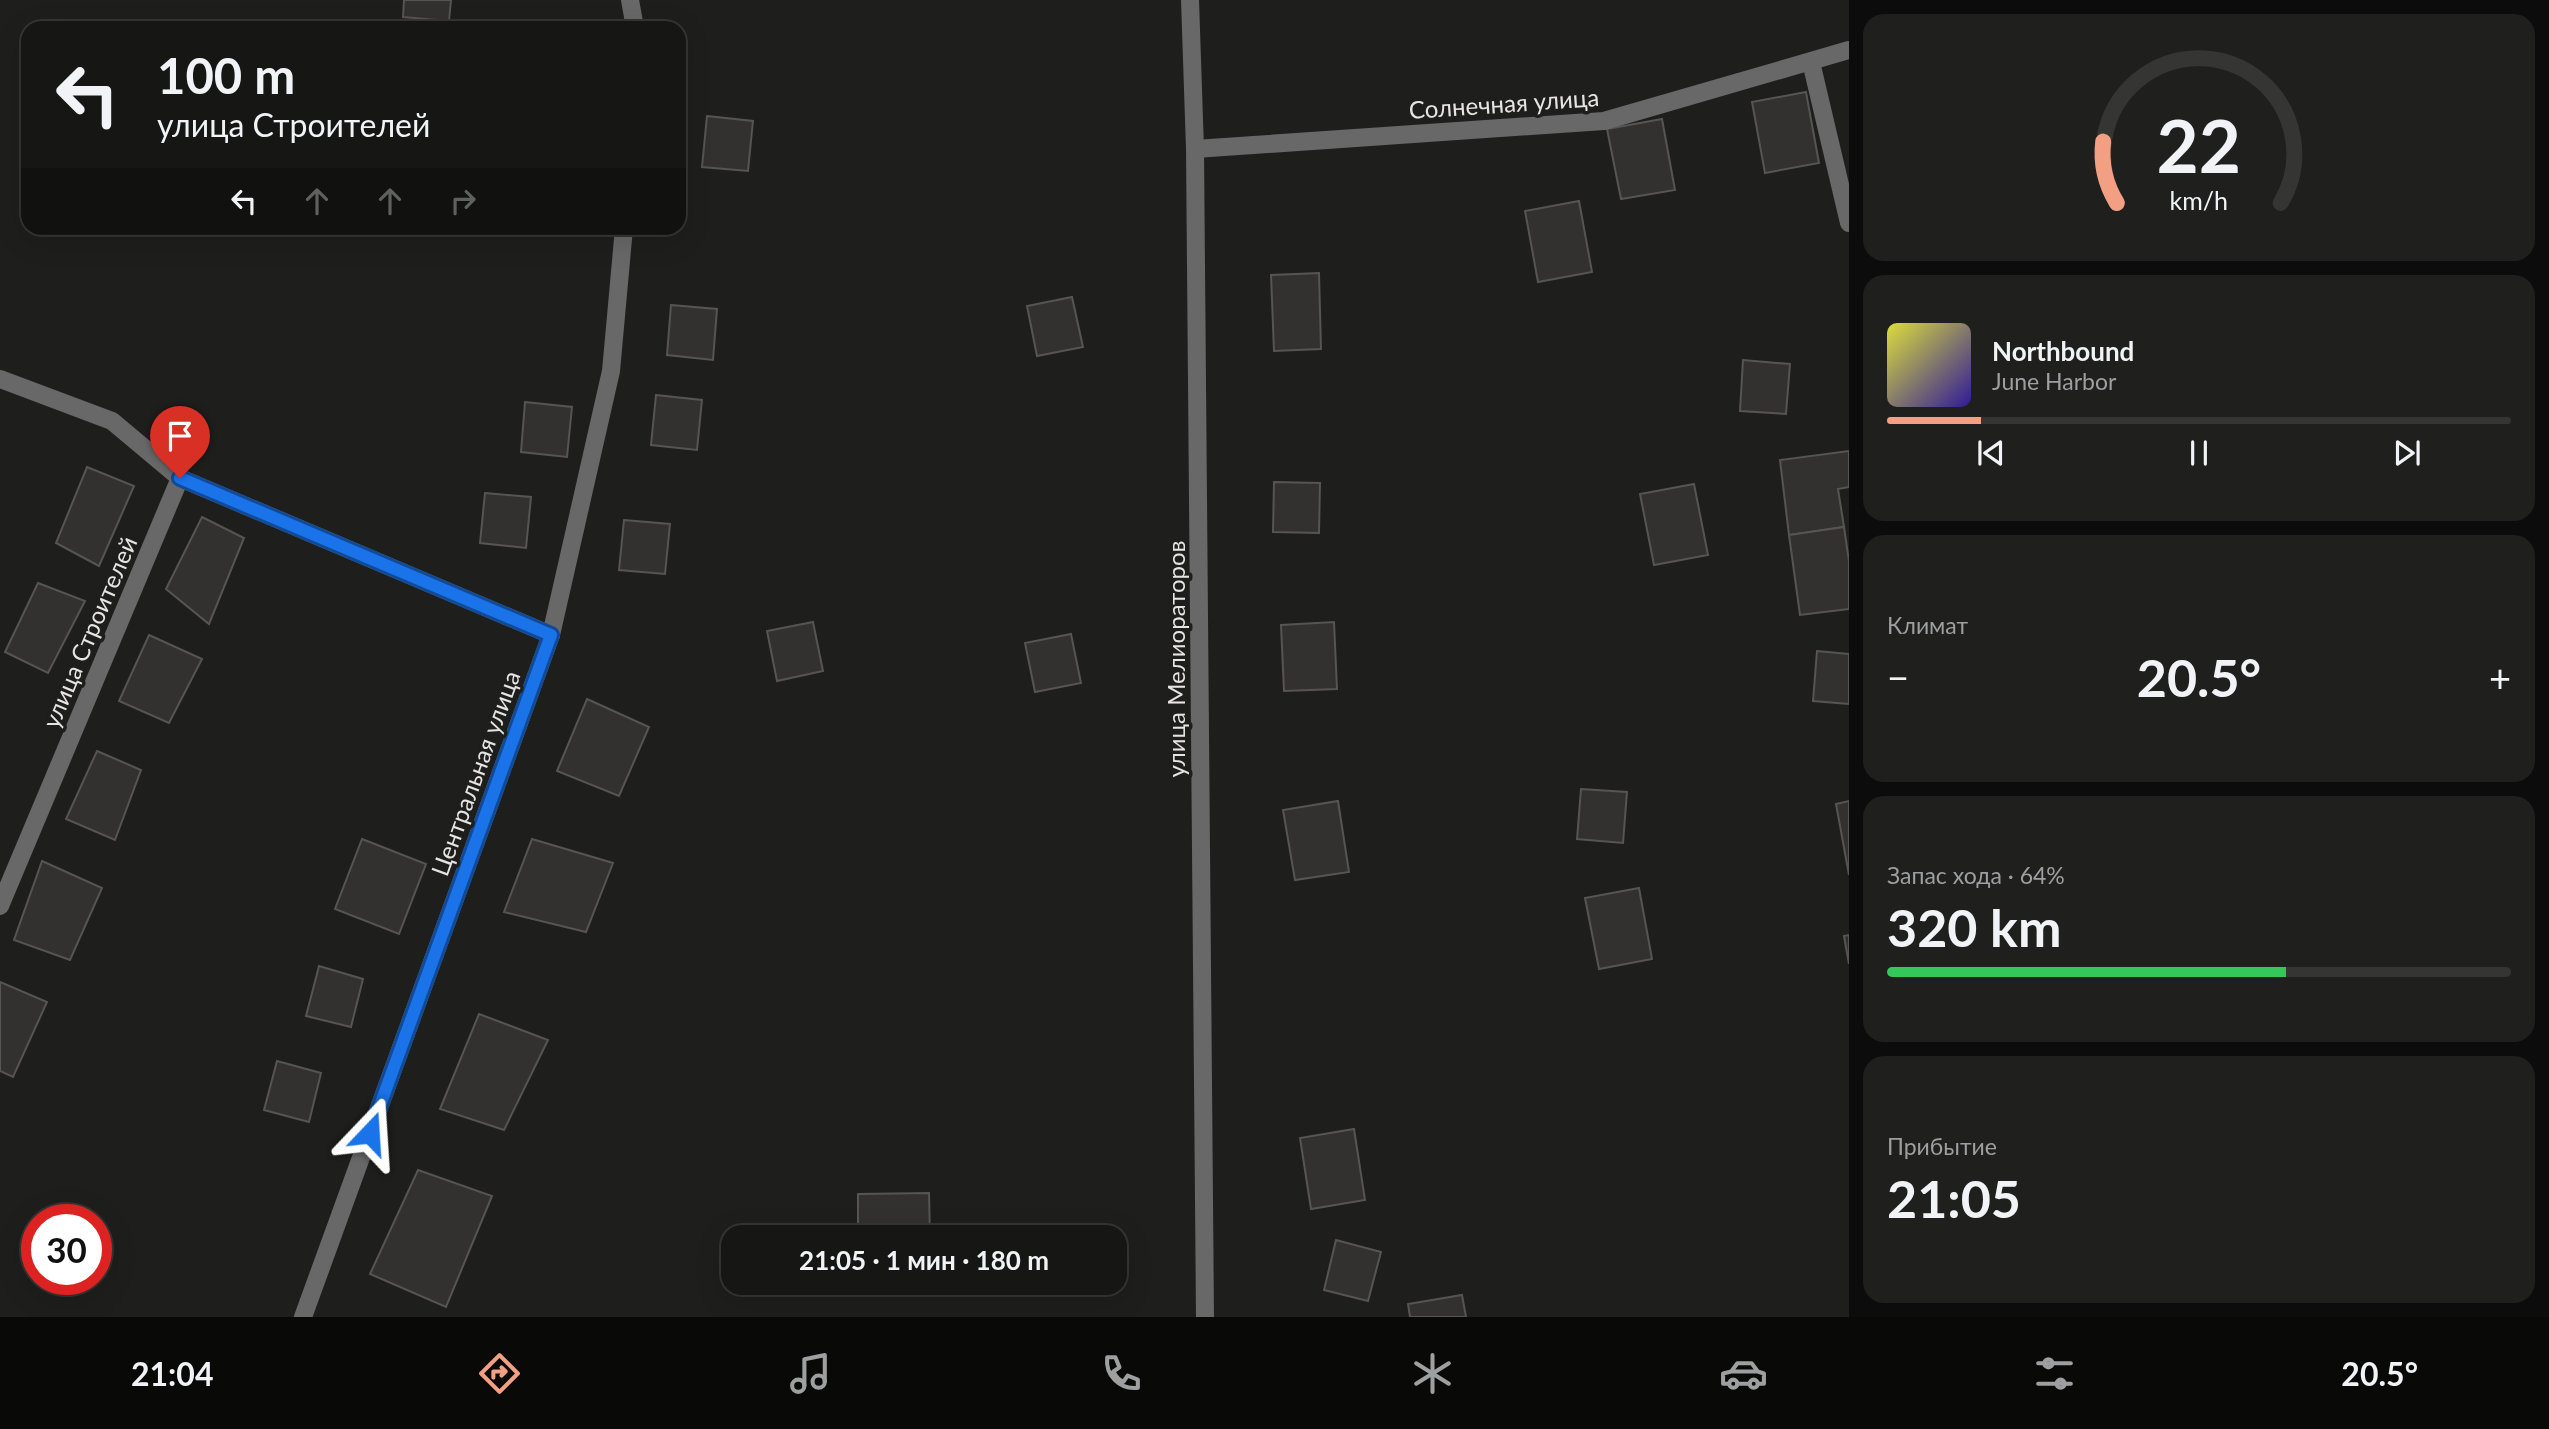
<!DOCTYPE html>
<html lang="ru">
<head>
<meta charset="utf-8">
<style>
	body { margin:0; font-family:Lato,sans-serif; background:#1f1f1e; color:#f1f3f6; height:100vh; display:flex; flex-direction:column; font-size:26px; white-space:nowrap }
	* { box-sizing:border-box; margin:0 }
	p { font-size:23px; color:#9e9fa0 }
	.icon { flex:none; width:38px; height:38px; fill:none; stroke:currentColor; stroke-width:2; stroke-linecap:round; stroke-linejoin:round }
	.map { position:relative; flex:1; overflow:hidden }
	.details { display:flex; flex-direction:column; gap:14px; padding:14px; background:#0c0c0c; width:700px }
	.details>* { flex:none }
	.banner { position:absolute; left:21px; top:21px; width:665px; height:214px; border-radius:21px; box-shadow:0 7px 28px #0002,0 0 0 2px #353534; background:#161615; color:#f1f3f6; overflow:hidden }
	.speed { position:absolute; left:21px; top:1204px; display:flex; gap:14px; font-size:35px; font-weight:700; text-align:center }
	.speed>* { display:grid; place-content:center; width:91px; height:91px; border-radius:50%; background:#161615; box-shadow:0 7px 28px #0002,0 0 0 2px #353534; line-height:1 }
	.speed .limit { border:10px solid #d22; background:#fff; color:#111 }
	.pin { position:absolute; display:grid; place-items:center; width:60px; height:60px; color:#fff; margin:-72px -30px; border-radius:50% 50% 50% 0; rotate:-45deg; box-shadow:0 0 7px #0007 }
	.pin .icon { rotate:45deg }
	.me { position:absolute; width:77px; margin:-38px; rotate:20deg; stroke-linejoin:round; filter:drop-shadow(0 0 5px #0008) }
	.turn { display:flex; align-items:center; gap:24px; height:147px; padding:0 21px; font-size:32px }
	.turn .icon { width:91px; height:91px; stroke-width:2.5 }
	.turn b { display:block; font-size:49px; line-height:60px }
	.lanes { display:flex; align-items:center; height:66px; padding:0 21px; background:#0003; justify-content:center; gap:35px; direction:ltr }
	.lanes .off { opacity:.35 }
	.big { font-size:52px; font-weight:700; line-height:1.1 }
	.details .card { flex:1; display:flex; flex-direction:column; justify-content:center; gap:10px; min-width:0; padding:0 24px; border-radius:21px; background:#1f1f1e }
	.details .dial { align-items:center; gap:0 }
	.dial svg { height:182px; overflow:visible; fill:none; stroke:#353534; stroke-width:7; stroke-linecap:round; text-anchor:middle }
	.dial text { fill:#f1f3f6; stroke:none }
	.song { display:flex; align-items:center; gap:21px }
	.cover { width:84px; height:84px; border-radius:10px; background:linear-gradient(135deg,hsl(60 70% 55%),hsl(250 70% 35%)) }
	.played { height:7px; border-radius:4px; background:linear-gradient(90deg,#f39f84 15%,#353534 15%) }
	.keys { display:flex; justify-content:space-around; direction:ltr }
	.heat { display:flex; justify-content:space-between; align-items:center; font-size:38px; direction:ltr }
	.charge { height:10px; border-radius:5px; background:linear-gradient(90deg,#34c759 64%,#353534 0) }
	.trip { position:absolute; left:721px; top:1225px; width:406px; height:70px; border-radius:21px; background:#161615; box-shadow:0 7px 28px #0002,0 0 0 2px #353534; font-weight:700; line-height:70px; text-align:center }
	.tab-bar { display:flex; height:112px; justify-content:space-around; align-items:center; background:#090908; color:#9e9fa0 }
	.tab-bar .icon { width:49px; height:49px }
	.tab-bar .selected { color:#f39f84 }
	.tab-bar b { font-size:32px; color:#f1f3f6 }
	main { display:flex; flex:1; min-height:0 }
	.map>svg:first-child { display:block }
	.building { fill:#333130; stroke:#575452; stroke-width:2 }
	.lines { fill:none; stroke-linecap:round; stroke-linejoin:round }
	.minor { stroke:#696868; stroke-width:18 }
	.route-casing { stroke:#114b97; stroke-width:18 }
	.route { stroke:#1a73e8; stroke-width:12 }
	.labels { text-anchor:middle; dominant-baseline:central; stroke-width:7; stroke-linejoin:round; paint-order:stroke }
	.street-label { font-size:24px; fill:#e6e5e4; stroke:#1e1e1c }
</style>
</head>
<body>
<main>
<div class="map">
<svg width="1849" height="1317" viewBox="0 0 1849 1317">
	<rect width="100%" height="100%" fill="#1e1e1c"/>
	<g class="building">
		<polygon points="404,0 451,0 449,21 403,17"/>
		<polygon points="1806,92 1819,163 1765,173 1752,102"/>
		<polygon points="707,116 753,121 748,171 702,167"/>
		<polygon points="1662,119 1675,190 1621,199 1607,129"/>
		<polygon points="1579,201 1592,272 1538,282 1525,211"/>
		<polygon points="1319,273 1321,349 1274,351 1271,275"/>
		<polygon points="1072,297 1083,347 1037,356 1027,306"/>
		<polygon points="671,305 717,309 713,360 667,355"/>
		<polygon points="1743,360 1790,364 1786,414 1740,411"/>
		<polygon points="656,395 702,400 697,450 651,445"/>
		<polygon points="525,402 572,407 567,457 521,452"/>
		<polygon points="1849,451 1849,487 1838,489 1844,527 1789,535 1780,460"/>
		<polygon points="87,467 134,486 99,566 56,543"/>
		<polygon points="1274,482 1320,483 1319,533 1273,532"/>
		<polygon points="1694,484 1708,555 1654,565 1640,494"/>
		<polygon points="485,493 531,497 526,548 480,543"/>
		<polygon points="202,517 244,538 209,624 166,589"/>
		<polygon points="624,520 670,524 665,574 619,570"/>
		<polygon points="1844,527 1849,561 1849,609 1800,615 1789,535"/>
		<polygon points="38,583 85,601 48,673 5,652"/>
		<polygon points="813,622 823,671 777,681 767,631"/>
		<polygon points="1334,622 1337,689 1284,691 1281,625"/>
		<polygon points="1071,634 1081,683 1035,692 1025,643"/>
		<polygon points="149,635 202,659 169,723 119,701"/>
		<polygon points="1817,651 1849,654 1849,704 1813,701"/>
		<polygon points="587,699 649,727 619,796 557,771"/>
		<polygon points="97,751 141,770 115,840 66,819"/>
		<polygon points="1581,789 1627,792 1623,843 1577,839"/>
		<polygon points="1338,801 1349,872 1295,880 1283,810"/>
		<polygon points="1849,801 1849,875 1836,804"/>
		<polygon points="362,839 426,864 399,934 335,909"/>
		<polygon points="532,839 613,863 586,932 504,912"/>
		<polygon points="42,861 102,888 70,960 14,940"/>
		<polygon points="1639,888 1652,959 1599,969 1585,898"/>
		<polygon points="1849,935 1849,964 1844,936"/>
		<polygon points="319,966 363,979 351,1027 306,1016"/>
		<polygon points="0,982 47,1002 13,1077 0,1071"/>
		<polygon points="479,1014 548,1040 504,1130 440,1109"/>
		<polygon points="277,1061 321,1073 309,1122 264,1110"/>
		<polygon points="1354,1129 1365,1200 1311,1209 1300,1138"/>
		<polygon points="418,1170 492,1196 446,1307 370,1274"/>
		<polygon points="929,1193 930,1237 858,1237 858,1194"/>
		<polygon points="1336,1240 1381,1252 1368,1301 1324,1290"/>
		<polygon points="1462,1295 1466,1317 1410,1317 1408,1304"/>
	</g>
	<g class="lines">
		<g class="minor">
			<polyline points="630,0 635,28"/>
			<polyline points="1190,0 1195,149 1205,1317"/>
			<polyline points="1811,62 1849,223"/>
			<polyline points="1195,149 1604,121 1849,50"/>
			<polyline points="0,379 112,421 180,478"/>
			<polyline points="0,906 180,478 551,635"/>
			<polyline points="303,1317 551,635 611,371 624,228"/>
		</g>
	</g>
	<g class="lines">
		<defs>
			<polyline id="route" points="180,478 551,635 370,1133"/>
		</defs>
		<use href="#route" class="route-casing"/>
		<use href="#route" class="route"/>
	</g>
	<g class="labels">
		<g class="street-label">
			<text transform="translate(1504 103) rotate(-4)">Солнечная улица</text>
			<text transform="translate(89 632) rotate(-67)">улица Строителей</text>
			<text transform="translate(1175 659) rotate(-90)">улица Мелиораторов</text>
			<text transform="translate(475 773) rotate(-70)">Центральная улица</text>
		</g>
	</g>
</svg>
<div class="speed"><div class="limit">30</div></div>
<div class="pin" style="left:180px;top:478px;background:#d93025"><svg class="icon" aria-label="arrive" viewBox="0 0 24 24"><path d="M6 21V4h12l-3 4 3 4H6"/></svg></div>
<svg class="me" style="left:370px;top:1133px" viewBox="-20 -20 40 40"><path d="M0-17L14 15 0 8-14 15z" fill="#1a73e8" stroke="#fff" stroke-width="4"/></svg>
<div class="trip">21:05 · 1 мин · 180 m</div>
<div class="banner">
<div class="turn"><svg class="icon" aria-label="left" viewBox="0 0 24 24"><path d="M17 20v-9H6M10 6l-5 5 5 5"/></svg><div><b>100 m</b>улица Строителей</div></div>
<div class="lanes"><svg class="icon" aria-label="left" viewBox="0 0 24 24"><path d="M17 20v-9H6M10 6l-5 5 5 5"/></svg><svg class="icon off" aria-label="ahead" viewBox="0 0 24 24"><path d="M12 20V5M6 11l6-6 6 6"/></svg><svg class="icon off" aria-label="ahead" viewBox="0 0 24 24"><path d="M12 20V5M6 11l6-6 6 6"/></svg><svg class="icon off" aria-label="right" viewBox="0 0 24 24"><path d="M7 20v-9h11M14 6l5 5-5 5"/></svg></div>
</div>
</div>
<section class="details">
<div class="card dial"><svg viewBox="0 0 100 80">
<path d="M14 69A42 42 0 1 1 86 69"/>
<path d="M14 69A42 42 0 0 1 8 42" stroke="#f39f84"/>
<text x="50" y="56" font-size="32" font-weight="700">22</text>
<text x="50" y="72" font-size="11">km/h</text>
</svg></div>
<div class="card">
<div class="song"><i class="cover"></i><div><b>Northbound</b><p>June Harbor</p></div></div>
<div class="played"></div>
<div class="keys"><svg class="icon" aria-label="previous" viewBox="0 0 24 24"><path d="M18 5L8 12l10 7zM5 5v14"/></svg><svg class="icon" aria-label="pause" viewBox="0 0 24 24"><path d="M8 5v14M16 5v14"/></svg><svg class="icon" aria-label="next" viewBox="0 0 24 24"><path d="M6 5l10 7-10 7zM19 5v14"/></svg></div>
</div>
<div class="card"><p>Климат</p>
<div class="heat"><a>−</a><b class="big">20.5°</b><a>+</a></div>
</div>
<div class="card"><p>Запас хода · 64%</p><b class="big">320 km</b><div class="charge"></div></div>
<div class="card"><p>Прибытие</p><b class="big">21:05</b></div>
</section>
</main>
<nav class="tab-bar">
<b>21:04</b>
<svg class="icon selected" aria-label="directions" viewBox="0 0 24 24"><path d="M12 3l9 9-9 9-9-9zM9 14v-3h6M13 9l2 2-2 2"/></svg>
<svg class="icon" aria-label="music" viewBox="0 0 24 24"><path d="M9 18V5l10-2v13"/><circle cx="6" cy="18" r="3"/><circle cx="16" cy="16" r="3"/></svg>
<svg class="icon" aria-label="phone" viewBox="0 0 24 24"><path d="M5 4h4l2 5-3 2q2 4 5 5l2-3 5 2v4C11 20 4 13 5 4z"/></svg>
<svg class="icon" aria-label="climate" viewBox="0 0 24 24"><path d="M12 3v18M4 7l16 10M4 17L20 7"/></svg>
<svg class="icon" aria-label="car" viewBox="0 0 24 24"><path d="M5 17H2v-5l4-1 3-4h7l3 4 3 1v5h-3M9 17h6M6 11h13"/><circle cx="7" cy="17" r="2"/><circle cx="17" cy="17" r="2"/></svg>
<svg class="icon" aria-label="filters" viewBox="0 0 24 24"><path d="M4 7h16M4 17h16"/><circle cx="9" cy="7" r="2"/><circle cx="15" cy="17" r="2"/></svg>
<b>20.5°</b>
</nav>
</body>
</html>
